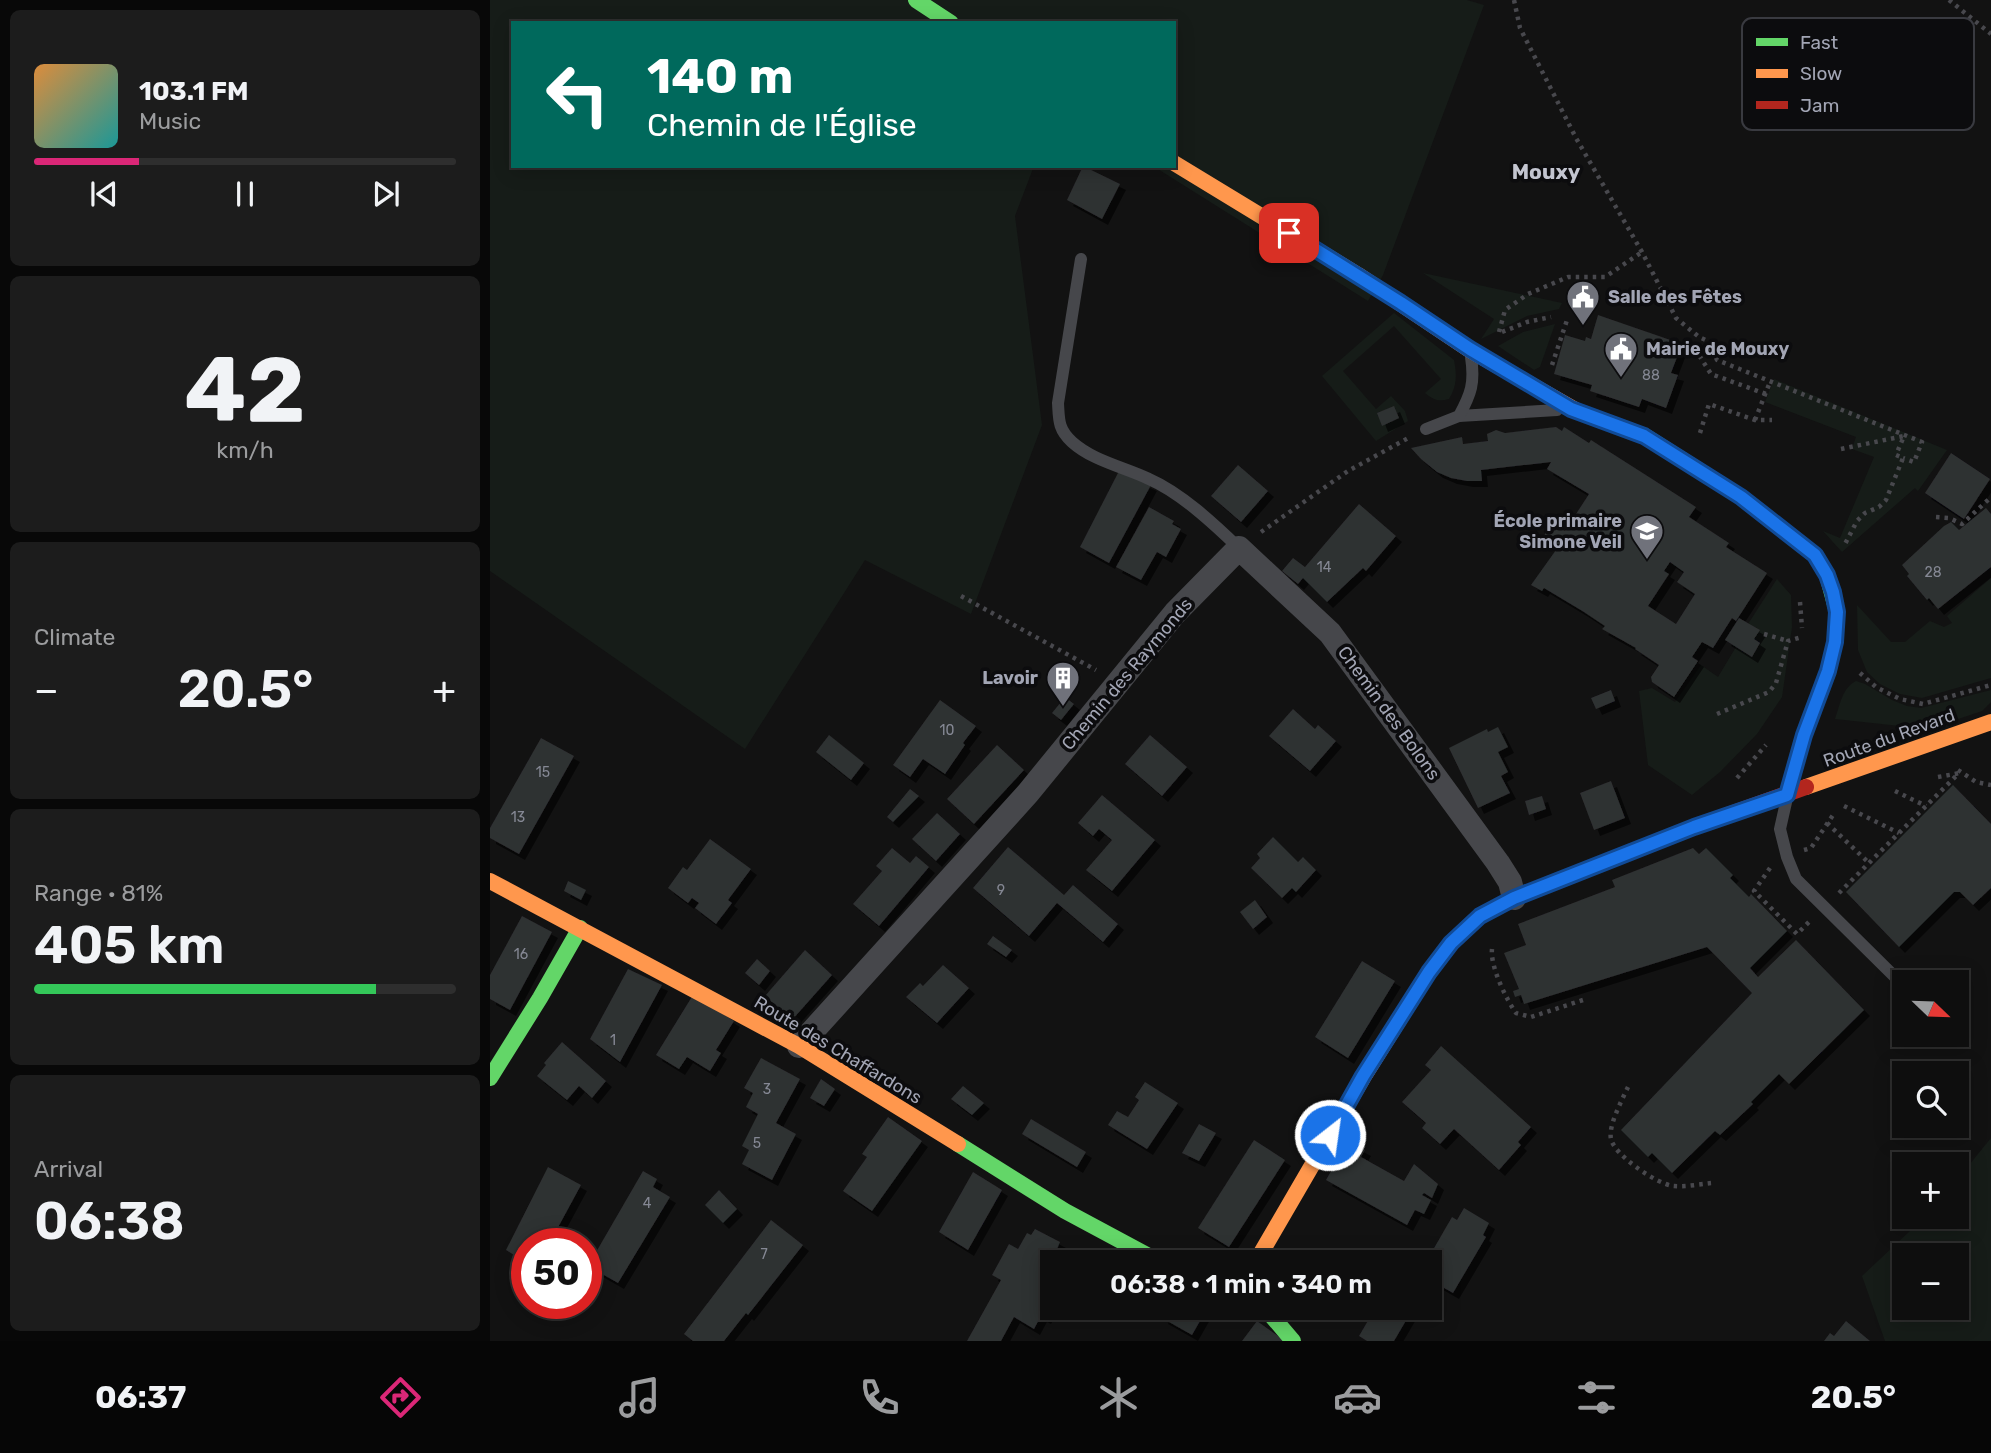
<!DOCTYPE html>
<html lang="en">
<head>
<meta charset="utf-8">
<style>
	body { margin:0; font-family:Rubik,sans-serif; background:#1c1c1c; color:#f1f3f6; height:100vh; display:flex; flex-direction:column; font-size:26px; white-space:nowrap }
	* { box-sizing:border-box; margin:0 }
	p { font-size:23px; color:#9b9c9e }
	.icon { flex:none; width:38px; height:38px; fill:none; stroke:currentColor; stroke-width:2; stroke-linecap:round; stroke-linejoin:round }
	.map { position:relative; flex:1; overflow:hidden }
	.side { display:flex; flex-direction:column; gap:10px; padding:10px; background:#080808; width:490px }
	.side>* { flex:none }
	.banner { position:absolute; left:21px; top:21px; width:665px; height:147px; border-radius:0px; box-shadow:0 4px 18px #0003,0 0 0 2px #2e2e2e; background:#00695c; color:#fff; overflow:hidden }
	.needle { width:46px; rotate:113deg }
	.tools { position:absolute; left:1402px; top:970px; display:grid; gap:14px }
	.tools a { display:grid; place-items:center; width:77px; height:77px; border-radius:0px; background:#0e0e0e; box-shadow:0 4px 18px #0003,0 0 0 2px #2e2e2e; font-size:35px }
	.speed { position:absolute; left:21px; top:1228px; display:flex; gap:14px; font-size:35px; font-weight:700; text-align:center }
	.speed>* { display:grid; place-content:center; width:91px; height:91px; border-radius:50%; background:#0e0e0e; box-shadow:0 4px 18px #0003,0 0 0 2px #2e2e2e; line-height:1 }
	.speed .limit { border:10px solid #d22; background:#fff; color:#111 }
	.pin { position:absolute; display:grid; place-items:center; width:60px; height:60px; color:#fff; margin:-30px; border-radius:14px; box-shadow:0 4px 10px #0006 }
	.me { position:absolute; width:77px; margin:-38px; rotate:30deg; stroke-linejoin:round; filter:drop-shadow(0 0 5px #0008) }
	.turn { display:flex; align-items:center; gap:24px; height:147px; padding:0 21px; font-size:32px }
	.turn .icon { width:91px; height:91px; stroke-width:2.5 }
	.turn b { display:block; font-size:49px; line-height:60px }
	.big { font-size:52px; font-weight:600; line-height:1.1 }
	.side .widget { flex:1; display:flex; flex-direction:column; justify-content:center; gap:10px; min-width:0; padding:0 24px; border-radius:10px; background:#1c1c1c }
	.side .dial { align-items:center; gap:0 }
	.dial b { font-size:91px; line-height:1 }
	.song { display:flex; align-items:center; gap:21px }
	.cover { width:84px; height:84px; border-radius:10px; background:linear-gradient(135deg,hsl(30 70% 55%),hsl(180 70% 35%)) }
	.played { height:7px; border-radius:4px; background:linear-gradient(90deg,#db2777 25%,#2e2e2e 25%) }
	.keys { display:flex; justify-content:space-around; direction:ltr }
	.heat { display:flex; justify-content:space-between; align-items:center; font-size:38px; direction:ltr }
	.charge { height:10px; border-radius:5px; background:linear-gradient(90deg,#34c759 81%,#2e2e2e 0) }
	.trip { position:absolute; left:550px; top:1250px; width:402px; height:70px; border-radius:0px; background:#0e0e0e; box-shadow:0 4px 18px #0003,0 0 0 2px #2e2e2e; font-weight:600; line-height:70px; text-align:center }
	.tab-bar { display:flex; height:112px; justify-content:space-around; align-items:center; background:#060606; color:#9b9c9e }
	.tab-bar .icon { width:49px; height:49px }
	.tab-bar .active { color:#db2777 }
	.tab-bar b { font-size:32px; color:#f1f3f6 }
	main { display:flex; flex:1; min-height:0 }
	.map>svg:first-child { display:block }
	.green { fill:#161c18; fill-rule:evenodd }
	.building { fill:#2f3032; fill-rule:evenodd; filter:url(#shadow) }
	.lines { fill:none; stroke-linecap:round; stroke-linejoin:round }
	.path { stroke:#48484d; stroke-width:4.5; stroke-dasharray:3.5 5; stroke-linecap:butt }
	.lane { stroke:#46474b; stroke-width:12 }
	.street { stroke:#46474b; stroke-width:24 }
	.fast { stroke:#63d668; stroke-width:16 }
	.slow { stroke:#ff974d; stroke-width:16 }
	.jam { stroke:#b3261e; stroke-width:16 }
	.route-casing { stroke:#114b97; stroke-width:18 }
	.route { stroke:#1a73e8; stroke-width:12 }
	.labels { text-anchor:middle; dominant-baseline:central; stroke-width:7; stroke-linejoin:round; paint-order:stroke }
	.number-label { font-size:14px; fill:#858894 }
	.poi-label { font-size:18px; font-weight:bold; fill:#a2a5b4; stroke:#0c0c0e; text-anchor:start }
	.street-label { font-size:18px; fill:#a2a5b4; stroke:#0c0c0e }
	.quarter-label { font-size:21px; font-weight:bold; fill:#c3c5d0; stroke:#0c0c0e }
	.key { fill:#0c0c0e; stroke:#393a40; stroke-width:2 }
	.key-label { font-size:19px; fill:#a2a5b4 }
</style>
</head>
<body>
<main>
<section class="side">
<div class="widget">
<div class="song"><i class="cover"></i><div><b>103.1 FM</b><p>Music</p></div></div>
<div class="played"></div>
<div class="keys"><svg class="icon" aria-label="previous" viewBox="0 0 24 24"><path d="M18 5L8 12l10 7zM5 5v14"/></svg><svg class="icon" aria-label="pause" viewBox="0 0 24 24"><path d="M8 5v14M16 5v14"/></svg><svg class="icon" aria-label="next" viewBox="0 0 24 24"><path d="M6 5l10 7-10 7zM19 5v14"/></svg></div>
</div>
<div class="widget dial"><b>42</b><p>km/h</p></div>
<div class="widget"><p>Climate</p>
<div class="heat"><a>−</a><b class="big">20.5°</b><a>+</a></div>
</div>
<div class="widget"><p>Range · 81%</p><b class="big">405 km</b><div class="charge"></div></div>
<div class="widget"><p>Arrival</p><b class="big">06:38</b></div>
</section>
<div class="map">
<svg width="1501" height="1341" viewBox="0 0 1501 1341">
	<defs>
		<filter id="shadow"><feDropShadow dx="6" dy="6" stdDeviation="0" flood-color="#0009"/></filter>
	</defs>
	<rect width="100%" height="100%" fill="#121212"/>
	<g class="green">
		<polygon points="0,0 977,0 994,5 893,275 878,301 663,166 684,166 684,23 23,23 23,166 544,166 525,216 552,425 481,614 375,560 255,749 0,571"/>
		<polygon points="933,273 1072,303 1069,309 1037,316 991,339 1004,319"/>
		<path d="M904,313L964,360C967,375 967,386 959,399C948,402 944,400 935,393L951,379L904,326L853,371L886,409L901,396L915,411L918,421L886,441L832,376Z"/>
		<polygon points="1065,324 1050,367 1044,370 1008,346 1033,332"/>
		<polygon points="1284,379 1457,450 1428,491 1425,488 1352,552 1333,531 1350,538 1384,457 1362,449 1366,437 1275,402"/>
		<polygon points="1501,578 1501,678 1432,698 1410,694 1390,684 1377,672 1368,650 1367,605 1401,642 1415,642 1440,621 1454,627 1462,623 1457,616"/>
		<polygon points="1287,579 1301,595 1302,627 1292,697 1267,734 1230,772 1202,795 1158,765 1149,691 1162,688 1185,702 1211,665 1228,677 1246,647 1262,657 1270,643 1264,639 1258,624"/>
		<path d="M1366,681L1375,684L1402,700L1417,706L1431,708L1501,690V702L1492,711L1438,729L1345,719C1350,705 1352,688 1366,681Z"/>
		<path d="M1501,1138V1341H1395L1372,1276L1436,1216H1466L1467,1180ZM1414,1255H1466V1307H1414Z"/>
	</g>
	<g class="building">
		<polygon points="593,166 630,184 612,219 577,200"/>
		<polygon points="1108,315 1192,344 1181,373 1188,375 1176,408 1152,399 1149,407 1100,391 1102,385 1064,374 1075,335 1095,341 1096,337 1101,339"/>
		<polygon points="904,406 909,418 892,426 887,413"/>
		<path d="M1066,427L1072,431L1074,427L1099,443L1101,440L1206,507L1199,517L1239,543L1236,547L1277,573L1246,621L1242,618L1223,648L1212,642L1202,657L1208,661L1184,697L1162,682L1161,677L1169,665L1145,649L1146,648L1112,629L1115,626L1094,612L1054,588L1052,591L1041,585L1066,550L1055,542L1054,537L1056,530L1064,526L1075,531L1099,494L1057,469L1061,462L991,470L992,481H977L961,478L947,472L931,459L921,448L972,437L973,444L998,441L997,434L1006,430L1015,433ZM1180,562L1194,572L1187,582L1205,594L1186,624L1158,606L1179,574L1174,571Z"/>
		<polygon points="1461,453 1500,479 1474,519 1435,493"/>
		<polygon points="748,465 778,491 751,522 721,496"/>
		<polygon points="629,471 661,485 619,563 590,547"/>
		<polygon points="869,504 906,536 876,571 873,568 837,602 813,578 808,584 792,571 803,558 815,567"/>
		<polygon points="659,507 684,521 682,524 691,529 676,557 667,552 651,580 626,567"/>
		<polygon points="1496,508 1501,514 1501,567 1448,609 1439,598 1437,600 1417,576 1419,574 1412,565 1454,526 1461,522 1469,530"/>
		<polygon points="1249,618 1270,630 1264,639 1270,643 1262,657 1235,640"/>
		<polygon points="1121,690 1125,701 1106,709 1101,698"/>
		<polygon points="575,697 584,704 571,720 562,713"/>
		<polygon points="450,700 486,726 473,743 475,745 455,774 433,759 420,777 403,765"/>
		<polygon points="803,709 825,729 828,725 846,741 820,771 779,736"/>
		<polygon points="1008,727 1018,747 1008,752 1018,772 1011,776 1020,793 988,808 959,748 997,729 998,732"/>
		<polygon points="339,735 374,763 361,780 326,752"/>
		<polygon points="660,735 697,767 672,796 635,764"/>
		<polygon points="51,738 84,756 29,854 0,838 0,828"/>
		<polygon points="507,745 534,770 484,824 457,799"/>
		<polygon points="1121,781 1135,818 1104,830 1090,793"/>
		<polygon points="1463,785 1501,824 1501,888 1483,905 1470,892 1464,892 1409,947 1356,892"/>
		<polygon points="420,789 429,796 403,822 397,817"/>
		<polygon points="612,795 665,840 622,891 596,870 622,840 609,829 603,836 588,823"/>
		<polygon points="1052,796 1056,809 1039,815 1035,801"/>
		<polygon points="447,813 470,834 446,861 422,839"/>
		<polygon points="783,837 808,862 813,857 826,870 806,892 802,888 792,898 761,868 770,858 767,854"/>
		<polygon points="220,839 261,869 238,900 242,903 226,924 205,908 209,903 202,898 198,903 178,888 193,867 197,870"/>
		<polygon points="518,847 574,895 583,885 628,924 613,942 567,903 539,936 483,888"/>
		<polygon points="402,848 420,863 426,856 439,867 389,926 363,904 392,871 386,866"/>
		<polygon points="1203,848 1209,854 1216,848 1243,875 1240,878 1259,897 1261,894 1297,931 1260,968 1268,977 1306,940 1374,1010 1299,1084 1289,1074 1261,1102 1263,1104 1230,1135 1225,1131 1182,1173 1162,1153 1158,1157 1131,1130 1262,993 1217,947 1034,1004 1031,995 1025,997 1023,991 1029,989 1014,953 1036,945 1028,924 1125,887 1122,880"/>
		<polygon points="78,881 96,890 91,900 74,891"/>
		<polygon points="765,900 777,917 763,929 750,912"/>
		<polygon points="32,916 62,932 20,1010 0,999 0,975"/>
		<polygon points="503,936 522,950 516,957 497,944"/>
		<polygon points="315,950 342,975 302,1020 275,996"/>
		<polygon points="267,959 280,971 269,985 255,973"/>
		<polygon points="872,961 905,981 858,1058 825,1037"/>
		<polygon points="453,965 479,988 447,1023 416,997 430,983 433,986"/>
		<polygon points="138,969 172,985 130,1062 100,1039"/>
		<polygon points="203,995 244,1021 226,1050 231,1053 220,1071 197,1057 189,1069 166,1055"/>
		<polygon points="72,1042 116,1081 102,1098 89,1086 77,1100 47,1076 56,1065 54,1063"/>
		<polygon points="951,1046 1041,1127 1028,1142 1031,1145 1009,1170 964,1129 950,1144 932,1128 936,1123 912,1102 941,1070 935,1065"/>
		<polygon points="271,1058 310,1079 286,1123 306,1134 282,1180 252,1164 259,1150 252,1146 268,1114 256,1107 263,1093 254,1088"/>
		<polygon points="331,1079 345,1089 334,1106 320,1098"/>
		<polygon points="655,1082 688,1103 657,1149 618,1125 627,1111 638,1117 649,1100 645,1097"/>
		<polygon points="473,1086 494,1103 482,1115 461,1099"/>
		<polygon points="398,1117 432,1141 382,1211 353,1191 377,1157 372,1154"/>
		<polygon points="541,1119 596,1152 587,1167 532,1134"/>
		<polygon points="709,1124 726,1133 709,1161 692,1153"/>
		<polygon points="764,1140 795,1160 739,1247 708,1228"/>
		<polygon points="860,1142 875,1150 871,1157 914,1181 924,1164 948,1184 942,1198 934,1193 932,1195 941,1200 934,1214 925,1210 917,1225 836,1180 854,1148 856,1149"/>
		<polygon points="58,1167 91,1185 59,1244 37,1244 37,1263 16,1250"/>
		<polygon points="153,1171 167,1179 163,1187 180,1197 128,1283 98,1266"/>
		<polygon points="483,1172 512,1190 478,1250 449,1232"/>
		<polygon points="229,1190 247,1209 233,1223 215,1205"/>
		<polygon points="974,1208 999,1223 993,1235 996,1237 963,1293 940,1280 940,1262 936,1262 962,1217 967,1220"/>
		<polygon points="281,1220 313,1245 258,1315 256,1313 234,1341 203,1341 194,1334"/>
		<polygon points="545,1229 570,1242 567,1249 589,1262 562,1262 562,1307 555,1318 551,1316 544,1329 524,1317 511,1341 477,1341 511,1280 502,1275 519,1244 528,1249 537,1233 541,1235"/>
		<polygon points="678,1307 718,1307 702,1335 672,1318"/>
		<polygon points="886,1307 924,1307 904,1341 877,1341 869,1336"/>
		<polygon points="767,1321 795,1341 752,1341"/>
		<polygon points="1356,1321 1380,1341 1334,1341 1340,1333 1344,1336"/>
	</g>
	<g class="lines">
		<g class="path">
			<polyline points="1024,0 1030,28 1086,138 1152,252 1186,318 1209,337 1220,342 1227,360 1432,442 1424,462 1413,458"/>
			<polyline points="1459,0 1501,34"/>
			<polyline points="1009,332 1015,310 1038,294 1078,277 1115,277 1152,252"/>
			<polyline points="1012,332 1037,322 1061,317"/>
			<polyline points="1208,348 1207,352 1221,374 1276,394"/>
			<polyline points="1208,348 1224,352"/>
			<polyline points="1062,365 1077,320"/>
			<polyline points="1265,420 1280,382"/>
			<polyline points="1210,433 1219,404 1265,420 1282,420"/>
			<polyline points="1351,449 1414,436 1406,455 1413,458 1396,500 1389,507 1375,513 1367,521 1355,544"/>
			<polyline points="1446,517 1459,518 1472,524 1499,499"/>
			<polyline points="771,532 858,471 920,437"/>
			<polyline points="471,596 606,670"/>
			<polyline points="1310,602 1312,628"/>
			<polyline points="1274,634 1298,641"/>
			<polyline points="1370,673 1386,687 1410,699 1433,704 1501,685"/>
			<polyline points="1227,714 1279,692 1286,683 1298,641 1312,637"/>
			<polyline points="1468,770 1486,782 1501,785"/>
			<polyline points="1448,777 1470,773"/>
			<polyline points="1247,778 1276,745"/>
			<polyline points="1405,791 1436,806"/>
			<polyline points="1354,806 1409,833"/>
			<polyline points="1337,823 1379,863"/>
			<polyline points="1314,850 1321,848 1345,812"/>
			<polyline points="1280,868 1264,891 1307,934 1320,921"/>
			<polyline points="1349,893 1469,773"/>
			<path d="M1002,949C1000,966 1016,999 1026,1013L1041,1017L1096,999"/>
			<path d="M1138,1087C1132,1100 1118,1126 1121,1139C1124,1155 1168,1185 1184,1186C1196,1187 1210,1184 1222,1183"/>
		</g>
		<g class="lane">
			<path d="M591,259L568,403C569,420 568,429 582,442C603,461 634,467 659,479C691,493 724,524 749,548"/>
			<polyline points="969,416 1067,410"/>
			<path d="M936,429L969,416C981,394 985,383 981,357"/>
			<polyline points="1297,798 1290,829 1297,857 1306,879 1405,977 1414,982"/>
		</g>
		<polyline class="street" points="309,1046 538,793 685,613 749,548 840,633 1008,863 1020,882 1024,898"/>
		<g class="fast">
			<polyline points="426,0 461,23"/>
			<polyline points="1087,411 1155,436 1251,497 1325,555 1337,575 1347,612 1345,642 1338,672 1314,735 1297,795"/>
			<polyline points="0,1078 50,998 90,928"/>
			<polyline points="468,1144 575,1211 670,1262"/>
			<polyline points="774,1307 803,1341"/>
		</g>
		<g class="slow">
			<polyline points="684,163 868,275 980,350 1087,411"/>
			<polyline points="1316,787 1501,722"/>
			<polyline points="0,881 309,1046 468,1144"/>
			<polyline points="769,1262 771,1253 874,1076 939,972 953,954"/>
		</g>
		<polyline class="jam" points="953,954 961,943 990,916 1024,898 1204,827 1316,787"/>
	</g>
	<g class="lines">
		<defs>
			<polyline id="route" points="799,233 911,303 980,349 1081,409 1154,436 1251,497 1325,555 1337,575 1343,592 1347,612 1345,642 1338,671 1314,735 1297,795 1204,827 1024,898 990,916 961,943 939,972 873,1076 840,1135"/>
		</defs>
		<use href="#route" class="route-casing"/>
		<use href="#route" class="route"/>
	</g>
	<defs>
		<symbol id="civic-pin" viewBox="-11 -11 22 30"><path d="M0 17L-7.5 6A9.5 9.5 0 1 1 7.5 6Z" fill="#70727b" stroke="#0c0c0e"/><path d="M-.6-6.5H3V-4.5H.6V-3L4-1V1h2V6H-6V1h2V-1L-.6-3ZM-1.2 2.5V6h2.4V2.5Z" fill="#fff"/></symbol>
		<symbol id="school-pin" viewBox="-11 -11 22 30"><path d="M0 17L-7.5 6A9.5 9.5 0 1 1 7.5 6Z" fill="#70727b" stroke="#0c0c0e"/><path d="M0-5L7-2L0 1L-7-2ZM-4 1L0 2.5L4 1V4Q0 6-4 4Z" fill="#fff"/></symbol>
		<symbol id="building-pin" viewBox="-11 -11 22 30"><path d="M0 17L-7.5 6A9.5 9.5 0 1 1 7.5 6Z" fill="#70727b" stroke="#0c0c0e"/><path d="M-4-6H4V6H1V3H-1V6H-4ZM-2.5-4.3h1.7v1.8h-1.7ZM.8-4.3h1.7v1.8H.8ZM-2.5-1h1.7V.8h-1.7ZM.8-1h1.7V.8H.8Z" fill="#fff"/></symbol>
	</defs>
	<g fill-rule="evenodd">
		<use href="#civic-pin" x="1074" y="278" width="38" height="52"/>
		<use href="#civic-pin" x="1112" y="330" width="38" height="52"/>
		<use href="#school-pin" x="1138" y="512" width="38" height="52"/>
		<use href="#building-pin" x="554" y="659" width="38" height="52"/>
	</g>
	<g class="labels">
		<g class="number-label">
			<text x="1161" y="375">88</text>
			<text x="834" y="567">14</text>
			<text x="1443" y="572">28</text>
			<text x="457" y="730">10</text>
			<text x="53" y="772">15</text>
			<text x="28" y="817">13</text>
			<text x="511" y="890">9</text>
			<text x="31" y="954">16</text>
			<text x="123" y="1040">1</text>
			<text x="277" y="1089">3</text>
			<text x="267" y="1143">5</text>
			<text x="157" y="1203">4</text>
			<text x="274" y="1254">7</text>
		</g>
		<g class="poi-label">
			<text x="1118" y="297">Salle des Fêtes</text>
			<text x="1156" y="349">Mairie de Mouxy</text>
			<text x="1132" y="521" text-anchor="end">École primaire<tspan x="1132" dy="21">Simone Veil</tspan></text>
			<text x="548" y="678" text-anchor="end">Lavoir</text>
		</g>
		<g class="street-label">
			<text transform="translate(637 674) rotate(-50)">Chemin des Raymonds</text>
			<text transform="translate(899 713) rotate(54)">Chemin des Bolons</text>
			<text transform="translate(1399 738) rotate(-20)">Route du Revard</text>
			<text transform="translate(348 1050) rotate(31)">Route des Chaffardons</text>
		</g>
		<g class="quarter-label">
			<text x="1056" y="171">Mouxy</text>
		</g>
	</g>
	<rect x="1252" y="18" width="232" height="112" rx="10" class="key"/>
	<rect x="1266" y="38" width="32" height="8" fill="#63d668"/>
	<rect x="1266" y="69" width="32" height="9" fill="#ff974d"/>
	<rect x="1266" y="101" width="32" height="8" fill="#b3261e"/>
	<g class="key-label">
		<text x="1310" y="49">Fast</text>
		<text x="1310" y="80">Slow</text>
		<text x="1310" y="112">Jam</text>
	</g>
</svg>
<div class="tools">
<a><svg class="needle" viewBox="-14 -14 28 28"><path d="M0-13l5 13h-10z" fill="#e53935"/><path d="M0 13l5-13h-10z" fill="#9b9c9e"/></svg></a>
<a><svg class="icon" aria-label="search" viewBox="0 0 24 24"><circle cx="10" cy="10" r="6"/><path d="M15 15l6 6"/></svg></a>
<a>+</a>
<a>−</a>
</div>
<div class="speed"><div class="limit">50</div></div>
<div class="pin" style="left:799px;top:233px;background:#d93025"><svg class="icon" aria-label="arrive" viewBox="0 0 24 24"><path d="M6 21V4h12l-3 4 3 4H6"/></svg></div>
<svg class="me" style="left:840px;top:1135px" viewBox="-20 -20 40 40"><circle r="17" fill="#1a73e8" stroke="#fff" stroke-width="3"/><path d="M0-11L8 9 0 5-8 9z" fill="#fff"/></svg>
<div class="trip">06:38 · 1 min · 340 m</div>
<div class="banner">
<div class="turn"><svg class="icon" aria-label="left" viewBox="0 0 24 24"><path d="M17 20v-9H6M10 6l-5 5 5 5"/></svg><div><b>140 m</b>Chemin de l'Église</div></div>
</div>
</div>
</main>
<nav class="tab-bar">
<b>06:37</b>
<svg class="icon active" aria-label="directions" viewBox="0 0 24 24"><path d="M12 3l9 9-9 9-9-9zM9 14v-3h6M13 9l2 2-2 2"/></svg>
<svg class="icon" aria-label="music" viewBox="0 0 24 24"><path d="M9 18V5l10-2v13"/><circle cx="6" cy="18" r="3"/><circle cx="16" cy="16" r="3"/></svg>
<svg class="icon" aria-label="phone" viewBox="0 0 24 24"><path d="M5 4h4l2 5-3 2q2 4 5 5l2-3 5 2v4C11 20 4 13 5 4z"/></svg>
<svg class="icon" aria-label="climate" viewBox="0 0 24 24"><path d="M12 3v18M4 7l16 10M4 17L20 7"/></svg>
<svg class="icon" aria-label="car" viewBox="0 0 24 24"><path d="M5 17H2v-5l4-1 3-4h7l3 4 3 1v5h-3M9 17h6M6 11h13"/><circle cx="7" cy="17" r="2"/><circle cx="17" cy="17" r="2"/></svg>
<svg class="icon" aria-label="filters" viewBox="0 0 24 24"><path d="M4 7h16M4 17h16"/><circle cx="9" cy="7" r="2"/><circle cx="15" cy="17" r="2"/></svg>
<b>20.5°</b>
</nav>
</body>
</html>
